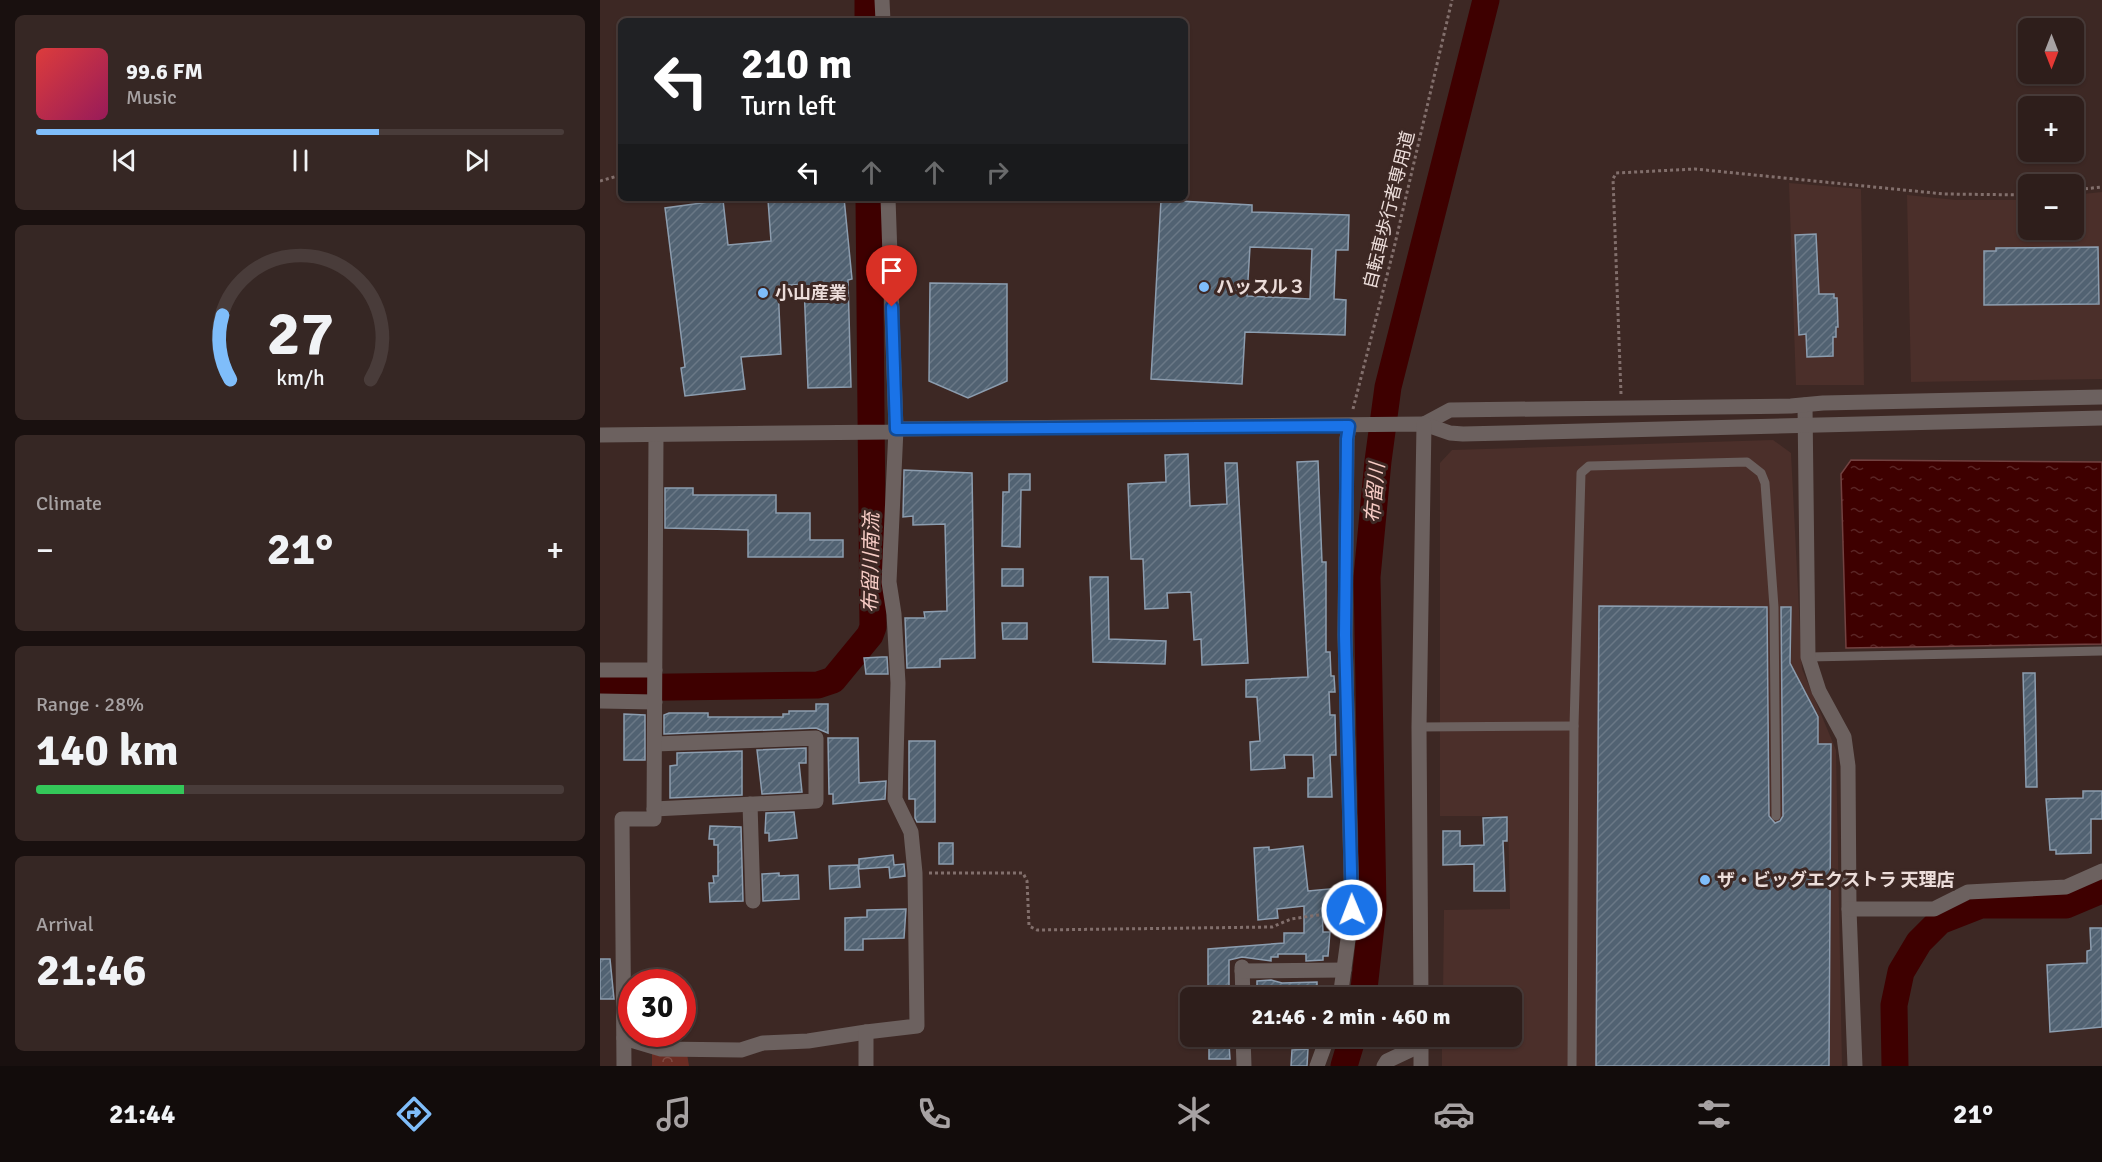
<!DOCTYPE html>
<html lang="en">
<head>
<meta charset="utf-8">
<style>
	body { margin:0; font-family:Signika,"Noto Sans JP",sans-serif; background:#362724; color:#f1f3f6; height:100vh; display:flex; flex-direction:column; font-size:22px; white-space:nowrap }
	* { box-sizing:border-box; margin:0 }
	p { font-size:20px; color:#a7a2a3 }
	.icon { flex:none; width:33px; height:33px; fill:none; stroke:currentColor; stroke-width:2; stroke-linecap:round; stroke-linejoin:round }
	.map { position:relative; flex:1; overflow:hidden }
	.panel { display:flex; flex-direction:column; gap:15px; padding:15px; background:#19100f; width:600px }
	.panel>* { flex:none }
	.banner { position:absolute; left:18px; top:18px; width:570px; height:183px; border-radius:9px; box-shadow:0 2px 4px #0004,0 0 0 2px #493c3a; background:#202124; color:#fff; overflow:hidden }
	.needle { width:39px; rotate:180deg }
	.fabs { position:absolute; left:1418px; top:18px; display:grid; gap:12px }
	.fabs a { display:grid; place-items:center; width:66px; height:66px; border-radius:9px; background:#2e1e1b; box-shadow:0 2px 4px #0004,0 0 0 2px #493c3a; font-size:30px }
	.speed { position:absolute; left:18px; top:969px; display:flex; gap:12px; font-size:30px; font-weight:700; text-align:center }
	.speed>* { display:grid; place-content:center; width:78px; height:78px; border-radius:50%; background:#2e1e1b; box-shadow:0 2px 4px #0004,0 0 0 2px #493c3a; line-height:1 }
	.speed .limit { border:9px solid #d22; background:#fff; color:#111 }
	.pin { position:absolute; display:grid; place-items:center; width:51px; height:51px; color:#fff; margin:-62px -26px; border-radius:50% 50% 50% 0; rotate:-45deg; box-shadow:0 0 6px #0007 }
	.pin .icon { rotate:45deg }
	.me { position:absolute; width:66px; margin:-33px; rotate:359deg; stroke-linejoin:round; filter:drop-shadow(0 0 4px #0008) }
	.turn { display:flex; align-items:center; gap:21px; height:126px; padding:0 24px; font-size:27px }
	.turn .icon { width:78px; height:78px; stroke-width:2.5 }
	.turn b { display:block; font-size:42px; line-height:51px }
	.lanes { display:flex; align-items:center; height:57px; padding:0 24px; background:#0003; justify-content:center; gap:30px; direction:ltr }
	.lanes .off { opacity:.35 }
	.big { font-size:45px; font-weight:700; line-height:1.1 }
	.panel .card { flex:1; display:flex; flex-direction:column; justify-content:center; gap:9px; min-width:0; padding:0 21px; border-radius:9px; background:#362724 }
	.panel .dial { align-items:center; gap:0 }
	.dial svg { height:156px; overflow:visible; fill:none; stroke:#493c3a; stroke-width:7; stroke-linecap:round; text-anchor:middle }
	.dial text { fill:#f1f3f6; stroke:none }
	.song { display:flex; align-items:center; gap:18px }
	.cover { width:72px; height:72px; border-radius:9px; background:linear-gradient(135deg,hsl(0 70% 55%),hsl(330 70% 35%)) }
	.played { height:6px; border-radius:3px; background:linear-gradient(90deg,#7fbdfa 65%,#493c3a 65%) }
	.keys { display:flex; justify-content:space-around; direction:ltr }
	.heat { display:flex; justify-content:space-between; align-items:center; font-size:33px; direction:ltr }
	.charge { height:9px; border-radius:4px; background:linear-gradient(90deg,#34c759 28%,#493c3a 0) }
	.trip { position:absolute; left:580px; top:987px; width:342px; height:60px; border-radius:9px; background:#2e1e1b; box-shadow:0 2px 4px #0004,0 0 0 2px #493c3a; font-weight:700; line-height:60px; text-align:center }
	.tab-bar { display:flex; height:96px; justify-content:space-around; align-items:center; background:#120c0b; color:#a7a2a3 }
	.tab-bar .icon { width:42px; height:42px }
	.tab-bar .current { color:#7fbdfa }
	.tab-bar b { font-size:27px; color:#f1f3f6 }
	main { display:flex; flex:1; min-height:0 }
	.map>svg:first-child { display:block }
	.built { fill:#4b2f2a }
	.park { fill:url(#park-crowns) }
	.water { fill:url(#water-ripples); stroke:#724241; stroke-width:1.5 }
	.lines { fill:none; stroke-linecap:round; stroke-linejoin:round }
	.river { stroke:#3e0000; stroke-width:27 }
	.building { fill:url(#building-hatch); stroke:#8c9daf; stroke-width:1.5; fill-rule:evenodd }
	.path { stroke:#826f6c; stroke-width:3; stroke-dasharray:3 3; stroke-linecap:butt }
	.service { stroke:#6c615f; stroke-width:9 }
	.minor { stroke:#6c615f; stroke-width:15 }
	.tertiary { stroke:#6c615f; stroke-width:15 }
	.route-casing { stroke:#114b97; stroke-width:15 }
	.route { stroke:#1a73e8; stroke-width:10 }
	.poi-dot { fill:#7fbdfa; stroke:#3d2824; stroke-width:2 }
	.labels { text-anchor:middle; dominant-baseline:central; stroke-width:6; stroke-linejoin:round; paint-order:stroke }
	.street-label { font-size:18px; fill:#ecddda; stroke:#3d2824 }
	.poi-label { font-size:18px; font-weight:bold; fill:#ecddda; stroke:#3d2824; text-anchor:start }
	.water-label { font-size:20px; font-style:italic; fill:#f7ccc5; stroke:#3d2824 }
</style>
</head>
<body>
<main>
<section class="panel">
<div class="card">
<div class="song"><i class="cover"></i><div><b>99.6 FM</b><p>Music</p></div></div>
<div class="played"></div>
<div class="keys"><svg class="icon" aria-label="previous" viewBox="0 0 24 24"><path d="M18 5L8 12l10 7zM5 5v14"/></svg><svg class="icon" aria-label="pause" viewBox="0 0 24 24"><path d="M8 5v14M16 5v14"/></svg><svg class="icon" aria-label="next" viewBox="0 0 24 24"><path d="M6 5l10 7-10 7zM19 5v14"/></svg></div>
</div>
<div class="card dial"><svg viewBox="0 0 100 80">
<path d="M14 69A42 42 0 1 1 86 69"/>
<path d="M14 69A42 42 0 0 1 10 36" stroke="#7fbdfa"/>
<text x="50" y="56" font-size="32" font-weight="700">27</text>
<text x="50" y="72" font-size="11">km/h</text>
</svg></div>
<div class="card"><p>Climate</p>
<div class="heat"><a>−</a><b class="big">21°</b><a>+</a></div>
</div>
<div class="card"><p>Range · 28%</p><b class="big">140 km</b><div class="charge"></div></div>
<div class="card"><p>Arrival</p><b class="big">21:46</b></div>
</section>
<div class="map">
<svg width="1502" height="1066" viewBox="0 0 1502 1066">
	<defs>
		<pattern id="park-crowns" width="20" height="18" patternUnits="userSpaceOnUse" patternTransform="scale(1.5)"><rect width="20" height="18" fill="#6a2c23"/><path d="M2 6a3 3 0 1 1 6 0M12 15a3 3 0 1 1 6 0" fill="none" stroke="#7f4a42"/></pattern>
		<pattern id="water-ripples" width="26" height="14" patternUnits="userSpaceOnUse" patternTransform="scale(1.5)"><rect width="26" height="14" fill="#3e0000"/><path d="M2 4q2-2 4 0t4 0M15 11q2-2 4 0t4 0" fill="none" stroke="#5a2525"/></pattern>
		<pattern id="building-hatch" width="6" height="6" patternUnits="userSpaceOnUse" patternTransform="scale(1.5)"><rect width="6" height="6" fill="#516272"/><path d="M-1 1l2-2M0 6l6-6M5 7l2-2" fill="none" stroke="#6a7886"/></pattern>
	</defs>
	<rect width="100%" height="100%" fill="#3d2824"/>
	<g class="built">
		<polygon points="1189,183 1261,189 1264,385 1196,385"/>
		<polygon points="1502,192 1502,379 1311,382 1307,195 1356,200 1428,200 1428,230 1473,230 1473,195"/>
		<polygon points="1173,440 1191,453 1202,669 1236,750 1242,1066 842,1066 842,1037 912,1036 912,998 843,997 844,910 910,909 908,816 840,816 840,463 852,450"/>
	</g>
	<polygon class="park" points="52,1051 87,1054 89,1066 52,1066"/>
	<polygon class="water" points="1251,460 1502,462 1502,644 1246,648 1241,474"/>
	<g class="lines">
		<g class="river">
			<polyline points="268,0 268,21"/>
			<polyline points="0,688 218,685 233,680 270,635 273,627 269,198"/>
			<polyline points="763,998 773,907 767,577 778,461 788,387 886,0"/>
			<polyline points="744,1066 753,1036"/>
			<polyline points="1295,1066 1294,1005 1301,972 1319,942 1340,921 1381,905 1466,905 1502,890"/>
		</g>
	</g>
	<g class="building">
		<polygon points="188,198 244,198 252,279 248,280 251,387 208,388 204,284 178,286 181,354 141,357 145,389 85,396 81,368 85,367 65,208 123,200 128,245 171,241 168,200"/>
		<path d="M561,200L652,205V212L749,215L748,250H736L734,299L746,300L745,335L645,332L642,384L551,379ZM650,247L712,249L710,299L647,296Z"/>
		<polygon points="1216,234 1219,294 1234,294 1234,298 1237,298 1238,327 1236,327 1236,337 1233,337 1233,356 1207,357 1206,334 1199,335 1195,235"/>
		<polygon points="1498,247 1499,304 1384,305 1384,251 1396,251 1396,248"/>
		<polygon points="330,283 407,284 407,381 368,398 329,381"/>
		<polygon points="588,454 590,506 627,504 625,463 637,463 648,663 602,665 601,639 594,640 591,592 567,593 568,608 545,609 543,559 531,559 528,484 566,482 565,455"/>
		<polygon points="718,461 722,562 726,562 726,652 730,652 731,676 734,676 735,692 729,692 730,715 735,715 736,755 730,755 732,797 708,797 708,778 714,778 713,755 684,755 685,768 651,770 650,742 660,741 657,697 646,697 646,680 708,677 697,462"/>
		<polygon points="304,470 372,473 375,658 340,659 340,667 307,668 305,618 325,618 324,612 347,611 345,524 313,525 313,516 303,517"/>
		<polygon points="409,474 430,474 430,490 421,490 420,547 402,546 403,492 409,492"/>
		<polygon points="65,488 93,488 93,495 176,495 176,513 210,513 210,540 243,540 243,557 148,557 148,530 65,528"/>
		<rect x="402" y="569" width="21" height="17"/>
		<polygon points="490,577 508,577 509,639 566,641 565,664 493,662"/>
		<polygon points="999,606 1167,607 1169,816 1175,823 1180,821 1183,816 1181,607 1191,607 1190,663 1218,717 1218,744 1231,744 1229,1066 996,1066"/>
		<polygon points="402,623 427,623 427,639 403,639"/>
		<polygon points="282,657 287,657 288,674 266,674 264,658"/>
		<polygon points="1423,673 1435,673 1437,787 1426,787"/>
		<polygon points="216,704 228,704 228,733 216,728 64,734 64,715 69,713 108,713 108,717 183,717 183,714 189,714 189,711 216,711"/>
		<polygon points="24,714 45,715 45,760 24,760"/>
		<polygon points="228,738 258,738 259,783 286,781 285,799 233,804 233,794 229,794"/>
		<polygon points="309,741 335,741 335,822 317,822 315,818 315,799 309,799"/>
		<polygon points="206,748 206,763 199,763 202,792 162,794 157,750"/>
		<polygon points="142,751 142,795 70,798 70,766 77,765 77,753"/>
		<polygon points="1483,791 1502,791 1502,819 1491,819 1491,853 1456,854 1456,850 1450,850 1446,799 1483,798"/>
		<polygon points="194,812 197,838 169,841 169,833 165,833 166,813"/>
		<polygon points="907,817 907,841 903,841 905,891 874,891 874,864 843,865 843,831 860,831 860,846 884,845 883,818"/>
		<polygon points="110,826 141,827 143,901 110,902 109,883 114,883 113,876 118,876 118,845 114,845 114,839 109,839"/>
		<rect x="339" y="843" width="14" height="21"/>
		<polygon points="703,846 708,891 740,888 741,906 722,908 723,932 730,932 728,956 723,956 723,960 706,961 706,954 678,954 678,957 671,957 671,961 642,957 629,960 629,990 622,990 622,998 608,998 608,949 684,943 684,933 704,933 704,906 677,909 678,918 658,920 654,848 669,847 669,850"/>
		<polygon points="293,855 294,865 304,864 305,876 290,878 289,867 259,869 259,859"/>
		<polygon points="258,865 260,887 230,889 229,866"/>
		<polygon points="179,873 179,876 198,875 199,899 163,901 162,874"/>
		<polygon points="306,909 304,938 263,939 263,950 245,950 245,918 267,917 267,910"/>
		<polygon points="1490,928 1502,928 1502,1027 1450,1032 1447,965 1487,963 1487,951 1491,950"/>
		<polygon points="0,959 10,959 14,999 0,999"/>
		<polygon points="671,980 682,983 717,982 717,998 657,998 657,981"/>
		<polygon points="609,1042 629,1044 630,1059 609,1059"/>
		<polygon points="708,1049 707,1066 691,1066 692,1050"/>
	</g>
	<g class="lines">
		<g class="path">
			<polyline points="0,181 21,175"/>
			<polyline points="1473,190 1502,187"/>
			<polyline points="1021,394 1013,179 1016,173 1095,169 1344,194 1428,195"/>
			<polyline points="753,409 794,248 852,0"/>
			<polyline points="329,873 423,873 427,881 429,926 437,930 672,927 691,919 739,912"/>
		</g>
		<g class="service">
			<polyline points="1208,657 1502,651"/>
			<polyline points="819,727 974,726"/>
			<polyline points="972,1066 974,726 981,473 989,466 1147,462 1161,473 1165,483 1174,607 1176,816"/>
		</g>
		<g class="minor">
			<polyline points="282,0 283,21"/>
			<polyline points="1205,405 1208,657 1219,691 1244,737 1248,766 1249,909 1255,1066"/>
			<polyline points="0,670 55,670"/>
			<polyline points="0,701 55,702"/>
			<polyline points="150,804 153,901"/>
			<polyline points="54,809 216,801 216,738 55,744"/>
			<polyline points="1249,909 1334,909 1368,892 1466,887 1502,871"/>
			<polyline points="642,967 643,998"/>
			<polyline points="642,971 744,970"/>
			<polyline points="740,998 752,910 745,635 747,439 749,426"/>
			<polyline points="643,1036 644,1066"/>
			<polyline points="24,1038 61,1049 141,1050 163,1043 208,1041 266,1032"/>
			<polyline points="643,1040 727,1039"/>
			<polyline points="24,1066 22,819 54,819 56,435"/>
			<polyline points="266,1066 266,1032 317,1026 315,873 311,832 295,799 298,683 294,614 289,582 296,429 288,198"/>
			<polyline points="717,1066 728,1036"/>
			<polyline points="784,1066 787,1061 821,1045"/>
		</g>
		<g class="tertiary">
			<polyline points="824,424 850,410 1191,406 1223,403 1502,397"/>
			<polyline points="0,435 290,432 296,429 824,424 850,433 863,434 1502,418"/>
			<polyline points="821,998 819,727 824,424"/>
			<polyline points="821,1036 821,1066"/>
		</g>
	</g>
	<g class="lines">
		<defs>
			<polyline id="route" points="292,307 296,429 749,426 747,439 745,635 752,910"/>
		</defs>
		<use href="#route" class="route-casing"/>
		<use href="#route" class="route"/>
	</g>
	<g class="poi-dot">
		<circle cx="604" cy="287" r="6"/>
		<circle cx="163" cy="293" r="6"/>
		<circle cx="1105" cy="880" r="6"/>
	</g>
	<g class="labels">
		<g class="street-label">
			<text transform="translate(789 210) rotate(-76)">自転車歩行者専用道</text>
		</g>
		<g class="poi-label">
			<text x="616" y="287">ハッスル３</text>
			<text x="175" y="293">小山産業</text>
			<text x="1117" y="880">ザ・ビッグエクストラ 天理店</text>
		</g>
		<g class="water-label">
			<text transform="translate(775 493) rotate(-85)">布留川</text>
			<text transform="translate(271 563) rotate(-89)">布留川南流</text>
		</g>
	</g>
</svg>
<div class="fabs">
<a><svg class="needle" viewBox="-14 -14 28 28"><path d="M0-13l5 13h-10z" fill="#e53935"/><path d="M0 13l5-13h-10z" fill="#a7a2a3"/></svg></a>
<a>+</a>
<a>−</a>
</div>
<div class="speed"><div class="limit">30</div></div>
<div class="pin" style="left:292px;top:307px;background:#d93025"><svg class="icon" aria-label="arrive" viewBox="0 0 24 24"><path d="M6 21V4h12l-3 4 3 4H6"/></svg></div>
<svg class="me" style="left:752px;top:910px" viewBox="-20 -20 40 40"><circle r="17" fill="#1a73e8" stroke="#fff" stroke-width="3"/><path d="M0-11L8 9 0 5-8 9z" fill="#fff"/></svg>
<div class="trip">21:46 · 2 min · 460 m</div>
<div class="banner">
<div class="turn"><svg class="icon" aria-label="left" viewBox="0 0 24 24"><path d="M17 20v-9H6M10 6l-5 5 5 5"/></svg><div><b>210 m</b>Turn left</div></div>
<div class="lanes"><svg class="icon" aria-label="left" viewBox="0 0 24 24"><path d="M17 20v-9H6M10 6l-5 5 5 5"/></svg><svg class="icon off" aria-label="ahead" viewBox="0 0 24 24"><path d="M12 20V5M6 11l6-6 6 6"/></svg><svg class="icon off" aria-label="ahead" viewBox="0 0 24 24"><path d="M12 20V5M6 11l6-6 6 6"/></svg><svg class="icon off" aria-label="right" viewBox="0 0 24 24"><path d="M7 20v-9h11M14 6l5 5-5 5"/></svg></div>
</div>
</div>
</main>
<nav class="tab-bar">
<b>21:44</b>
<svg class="icon current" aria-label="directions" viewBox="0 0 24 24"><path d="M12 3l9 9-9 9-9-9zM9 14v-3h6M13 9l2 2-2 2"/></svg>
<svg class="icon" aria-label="music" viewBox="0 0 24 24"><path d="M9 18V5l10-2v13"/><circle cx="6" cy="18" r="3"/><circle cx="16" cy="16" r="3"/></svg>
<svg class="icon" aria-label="phone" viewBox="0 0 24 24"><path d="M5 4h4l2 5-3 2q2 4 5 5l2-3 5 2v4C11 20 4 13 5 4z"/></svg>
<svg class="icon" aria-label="climate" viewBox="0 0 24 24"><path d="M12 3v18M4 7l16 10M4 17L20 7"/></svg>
<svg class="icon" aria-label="car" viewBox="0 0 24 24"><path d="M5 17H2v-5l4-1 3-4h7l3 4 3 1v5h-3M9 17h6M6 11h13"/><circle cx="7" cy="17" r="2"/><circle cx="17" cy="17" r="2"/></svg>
<svg class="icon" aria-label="filters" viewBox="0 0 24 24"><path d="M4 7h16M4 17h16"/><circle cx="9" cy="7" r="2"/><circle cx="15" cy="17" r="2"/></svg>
<b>21°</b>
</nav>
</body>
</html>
